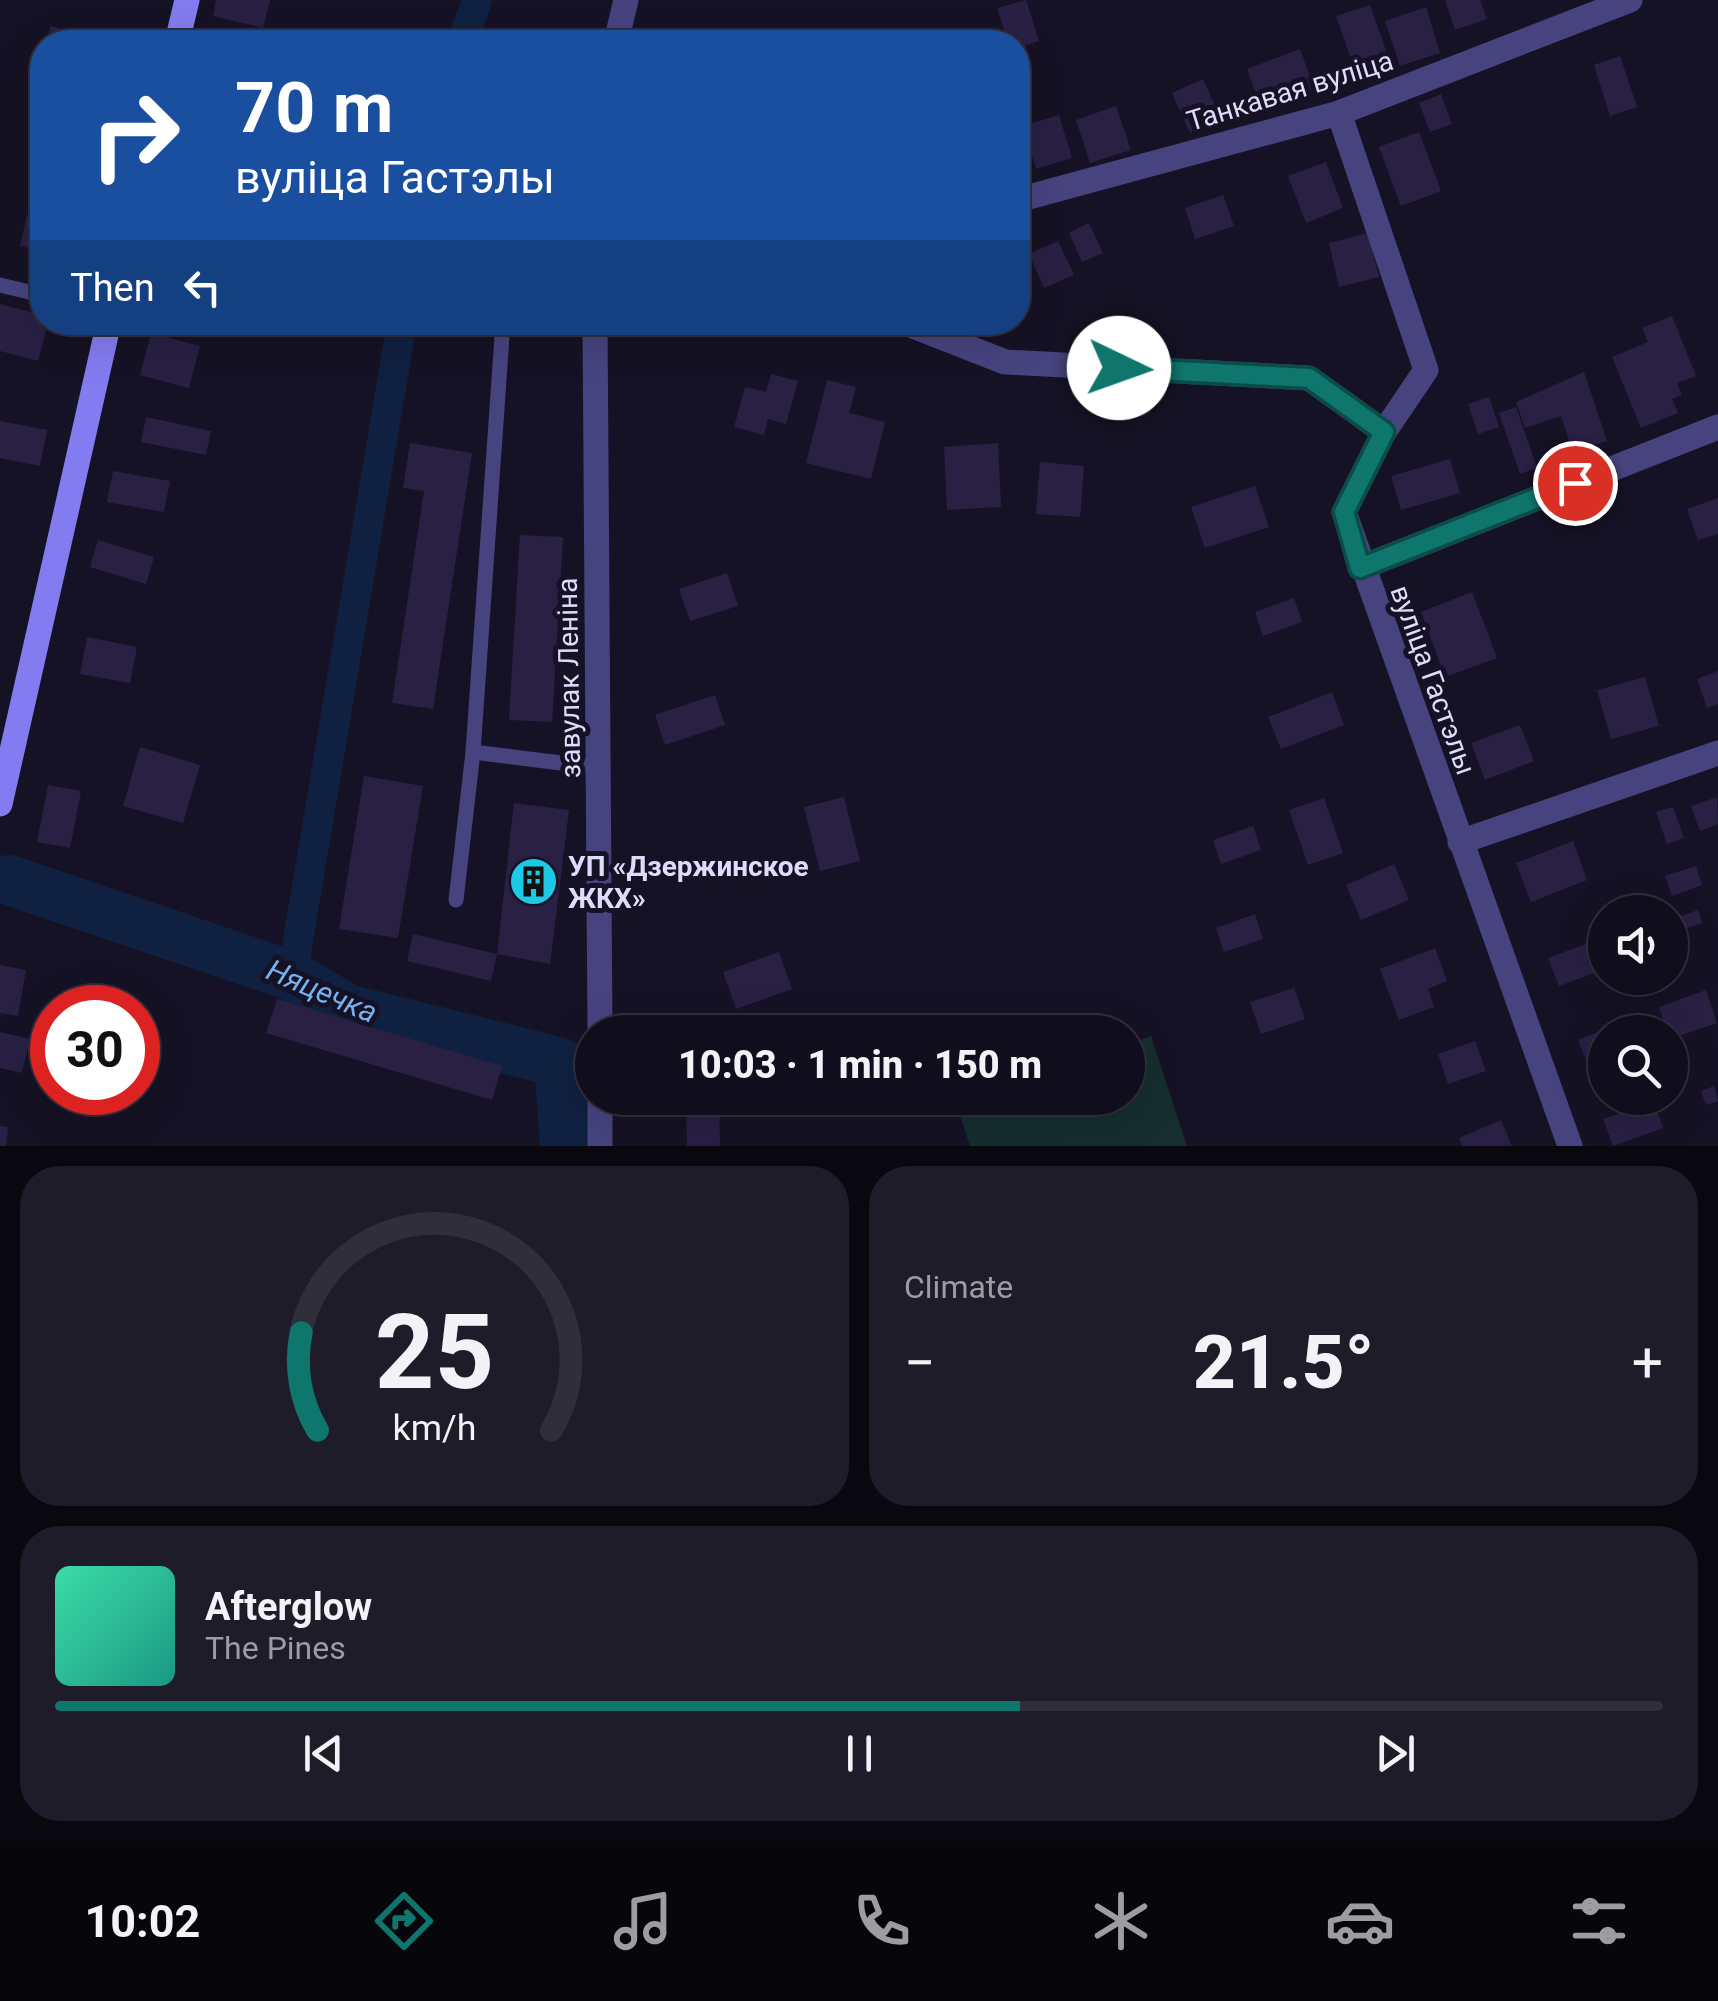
<!DOCTYPE html>
<html lang="en">
<head>
<meta charset="utf-8">
<style>
	body { margin:0; font-family:Roboto,sans-serif; background:#1e1c29; color:#f1f3f6; height:100vh; display:flex; flex-direction:column; font-size:38px; white-space:nowrap }
	* { box-sizing:border-box; margin:0 }
	p { font-size:32px; color:#9c9ca3 }
	.icon { flex:none; width:55px; height:55px; fill:none; stroke:currentColor; stroke-width:2; stroke-linecap:round; stroke-linejoin:round }
	.map { position:relative; height:1146px; overflow:hidden }
	.sheet { display:flex; flex-direction:column; gap:20px; padding:20px; background:#09080f; flex:1 }
	.sheet>* { flex:none }
	.hud { position:absolute; left:30px; top:30px; width:1000px; height:305px; border-radius:40px; box-shadow:0 10px 40px #0002,0 0 0 2px #302e3b; background:#1a4fa0; color:#fff; overflow:hidden }
	.tools { position:absolute; left:1588px; top:895px; display:grid; gap:20px }
	.tools a { display:grid; place-items:center; width:100px; height:100px; border-radius:50%; background:#100e1c; box-shadow:0 10px 40px #0002,0 0 0 2px #302e3b; font-size:50px }
	.speed { position:absolute; left:30px; top:985px; display:flex; gap:20px; font-size:50px; font-weight:700; text-align:center }
	.speed>* { display:grid; place-content:center; width:130px; height:130px; border-radius:50%; background:#100e1c; box-shadow:0 10px 40px #0002,0 0 0 2px #302e3b; line-height:1 }
	.speed .limit { border:15px solid #d22; background:#fff; color:#111 }
	.pin { position:absolute; display:grid; place-items:center; width:85px; height:85px; color:#fff; margin:-42px; border:5px solid #fff; border-radius:50%; box-shadow:0 2px 10px #0007 }
	.me { position:absolute; width:110px; margin:-55px; rotate:93deg; stroke-linejoin:round; filter:drop-shadow(0 0 8px #0008) }
	.turn { display:flex; align-items:center; gap:35px; height:210px; padding:0 40px; font-size:45px }
	.turn .icon { width:130px; height:130px; stroke-width:2.5 }
	.turn b { display:block; font-size:70px; line-height:85px }
	.then { display:flex; align-items:center; height:95px; padding:0 40px; background:#0003; gap:20px; font-size:38px }
	.big { font-size:75px; font-weight:800; line-height:1.1 }
	.sheet .widget { flex:1; display:flex; flex-direction:column; justify-content:center; gap:15px; min-width:0; padding:0 35px; border-radius:40px; background:#1e1c29 }
	.sheet .dial { align-items:center; gap:0 }
	.dial svg { height:260px; overflow:visible; fill:none; stroke:#302e3b; stroke-width:7; stroke-linecap:round; text-anchor:middle }
	.dial text { fill:#f1f3f6; stroke:none }
	.song { display:flex; align-items:center; gap:30px }
	.cover { width:120px; height:120px; border-radius:15px; background:linear-gradient(135deg,hsl(160 70% 55%),hsl(170 70% 35%)) }
	.played { height:10px; border-radius:5px; background:linear-gradient(90deg,#0f766e 60%,#302e3b 60%) }
	.keys { display:flex; justify-content:space-around; direction:ltr }
	.heat { display:flex; justify-content:space-between; align-items:center; font-size:55px; direction:ltr }
	.sheet .tiles { flex:1; display:grid; gap:20px; grid-template-columns:1fr 1fr }
	.widget:last-child { grid-column:span 2 }
	.trip { position:absolute; left:575px; top:1015px; width:570px; height:100px; border-radius:50px; background:#100e1c; box-shadow:0 10px 40px #0002,0 0 0 2px #302e3b; font-weight:800; line-height:100px; text-align:center }
	.tabs { display:flex; height:160px; justify-content:space-around; align-items:center; background:#06060b; color:#9c9ca3 }
	.tabs .icon { width:70px; height:70px }
	.tabs .active { color:#0f766e }
	.tabs b { font-size:45px; color:#f1f3f6 }
	.map>svg:first-child { display:block }
	.green { fill:#162e2e }
	.lines { fill:none; stroke-linecap:round; stroke-linejoin:round }
	.canal { stroke:#102040; stroke-width:30 }
	.river { stroke:#102040; stroke-width:50 }
	.building { fill:#292044 }
	.lane { stroke:#47437f; stroke-width:15 }
	.street { stroke:#47437f; stroke-width:25 }
	.secondary { stroke:#837cf0; stroke-width:25 }
	.route-casing { stroke:#0a4d48; stroke-width:25 }
	.route { stroke:#0f766e; stroke-width:18 }
	.labels { text-anchor:middle; dominant-baseline:central; stroke-width:10; stroke-linejoin:round; paint-order:stroke }
	.street-label { font-size:28px; fill:#dfdbfb; stroke:#161225 }
	.poi-label { font-size:28px; font-weight:bold; fill:#dfdbfb; stroke:#161225; text-anchor:start }
	.water-label { font-size:30px; font-style:italic; fill:#74b2ef; stroke:#161225 }
</style>
</head>
<body>
<div class="map">
<svg width="1718" height="1146" viewBox="0 0 1718 1146">
	<rect width="100%" height="100%" fill="#161225"/>
	<polygon class="green" points="1151,1036 1187,1146 970,1146 955,1099 1128,1098 1128,1044"/>
	<g class="lines">
		<g class="canal">
			<polyline points="462,42 477,0"/>
			<polyline points="292,976 402,322"/>
		</g>
		<polyline class="river" points="9,880 292,976 347,1009 559,1062 565,1146"/>
	</g>
	<g class="building">
		<polygon points="216,0 270,0 263,28 213,16"/>
		<polygon points="1026,0 1039,41 1018,48 1018,42 1008,42 997,8"/>
		<polygon points="1445,0 1480,0 1487,19 1455,30"/>
		<polygon points="1370,5 1390,62 1356,73 1336,16"/>
		<polygon points="1426,7 1440,53 1400,66 1385,21"/>
		<polygon points="51,26 101,42 46,42"/>
		<polygon points="1300,49 1315,90 1262,110 1247,69"/>
		<polygon points="1620,56 1637,107 1610,116 1594,65"/>
		<polygon points="1203,79 1221,119 1190,133 1172,93"/>
		<polygon points="1441,94 1452,124 1430,132 1419,103"/>
		<polygon points="1116,106 1131,150 1090,163 1076,120"/>
		<polygon points="1059,115 1072,158 1036,169 1023,126"/>
		<polygon points="1419,132 1441,191 1401,206 1379,147"/>
		<polygon points="1018,142 1030,176 1018,180"/>
		<polygon points="1326,162 1343,208 1306,223 1288,176"/>
		<polygon points="1223,195 1234,226 1195,239 1185,208"/>
		<polygon points="27,215 42,218 42,251 20,246"/>
		<polygon points="1089,223 1103,253 1082,262 1069,233"/>
		<polygon points="1368,233 1379,277 1339,287 1329,243"/>
		<polygon points="1058,241 1074,275 1044,288 1029,254"/>
		<polygon points="0,304 42,315 42,322 48,322 38,361 0,351"/>
		<polygon points="1672,316 1696,376 1677,383 1682,395 1672,399 1678,413 1641,428 1612,357 1648,342 1642,328"/>
		<polygon points="151,333 200,346 189,388 140,375"/>
		<polygon points="1584,372 1607,441 1573,452 1561,416 1525,428 1516,402"/>
		<polygon points="771,374 798,381 786,424 768,419 764,435 734,427 745,387 766,392"/>
		<polygon points="827,380 856,387 849,413 885,422 871,479 806,463"/>
		<polygon points="1489,397 1499,427 1478,434 1468,404"/>
		<polygon points="1516,407 1537,468 1520,474 1499,413"/>
		<polygon points="146,417 211,431 206,455 141,442"/>
		<polygon points="0,421 47,430 40,466 0,458"/>
		<polygon points="410,443 472,453 433,709 392,703 424,491 403,488"/>
		<polygon points="998,443 1001,507 947,510 944,447"/>
		<polygon points="1450,459 1460,493 1401,510 1391,476"/>
		<polygon points="1040,462 1084,466 1080,517 1036,514"/>
		<polygon points="113,471 170,481 164,512 107,502"/>
		<polygon points="1255,486 1269,527 1205,548 1191,507"/>
		<polygon points="1718,498 1718,534 1698,540 1687,509"/>
		<polygon points="520,535 563,537 552,722 509,720"/>
		<polygon points="98,540 154,557 146,584 90,567"/>
		<polygon points="727,573 738,606 690,621 679,589"/>
		<polygon points="1472,592 1497,658 1445,677 1421,612"/>
		<polygon points="1294,598 1302,622 1263,636 1255,612"/>
		<polygon points="87,637 137,647 130,683 80,674"/>
		<polygon points="1718,671 1718,704 1707,708 1697,679"/>
		<polygon points="1645,677 1659,726 1611,739 1597,690"/>
		<polygon points="1332,692 1344,725 1281,749 1268,717"/>
		<polygon points="715,695 725,725 665,745 655,715"/>
		<polygon points="1520,725 1534,761 1485,780 1471,743"/>
		<polygon points="140,747 200,765 183,823 123,806"/>
		<polygon points="364,776 423,786 398,938 339,929"/>
		<polygon points="48,785 81,791 70,848 37,842"/>
		<polygon points="844,797 860,861 820,871 804,807"/>
		<polygon points="1717,797 1718,824 1700,831 1691,806"/>
		<polygon points="1324,798 1343,853 1308,865 1289,810"/>
		<polygon points="514,803 569,810 550,964 497,954"/>
		<polygon points="1673,807 1684,838 1667,844 1656,812"/>
		<polygon points="1253,826 1261,850 1221,864 1213,840"/>
		<polygon points="1573,841 1587,880 1531,902 1516,863"/>
		<polygon points="1394,864 1409,900 1361,920 1346,885"/>
		<polygon points="1696,866 1702,885 1672,896 1665,876"/>
		<polygon points="1698,910 1702,923 1670,934 1670,920"/>
		<polygon points="1255,914 1263,939 1224,952 1216,928"/>
		<polygon points="413,934 497,954 491,981 407,961"/>
		<polygon points="1597,940 1605,969 1559,986 1548,958"/>
		<polygon points="1435,948 1447,981 1428,989 1434,1007 1399,1020 1380,969"/>
		<polygon points="779,952 792,989 736,1009 723,972"/>
		<polygon points="0,965 26,970 18,1016 0,1013"/>
		<polygon points="1294,988 1305,1019 1261,1034 1250,1002"/>
		<polygon points="1706,990 1717,1023 1670,1039 1659,1007"/>
		<polygon points="277,999 502,1066 492,1100 266,1033"/>
		<polygon points="1639,1015 1646,1032 1605,1032 1605,1057 1588,1064 1578,1040"/>
		<polygon points="0,1032 30,1039 22,1073 0,1068"/>
		<polygon points="1475,1041 1486,1071 1448,1084 1438,1054"/>
		<polygon points="1714,1086 1718,1101 1706,1105 1701,1091"/>
		<polygon points="686,1098 719,1098 720,1146 687,1146"/>
		<polygon points="1654,1102 1663,1128 1613,1146 1603,1119"/>
		<polygon points="1501,1120 1512,1146 1462,1146 1459,1138"/>
		<polygon points="0,1126 8,1127 6,1146 0,1146"/>
	</g>
	<g class="lines">
		<g class="lane">
			<polyline points="0,285 42,295"/>
			<polyline points="473,752 601,768"/>
			<polyline points="456,900 473,752 503,322"/>
		</g>
		<g class="street">
			<polyline points="616,42 626,0"/>
			<polyline points="1339,113 1426,370 1384,432"/>
			<polyline points="1018,200 1339,113 1630,0"/>
			<polyline points="595,322 600,1032"/>
			<polyline points="903,322 1005,362 1309,378 1384,432 1344,512 1570,1146"/>
			<polyline points="1360,568 1718,427"/>
			<polyline points="1460,842 1718,753"/>
			<polyline points="600,1146 600,1098"/>
		</g>
		<g class="secondary">
			<polyline points="177,42 187,0"/>
			<polyline points="0,804 109,322"/>
		</g>
	</g>
	<g class="lines">
		<defs>
			<polyline id="route" points="1119,368 1309,378 1384,432 1344,512 1360,568 1575,483"/>
		</defs>
		<use href="#route" class="route-casing"/>
		<use href="#route" class="route"/>
	</g>
	<defs>
		<symbol id="building-disc" viewBox="-11 -11 22 22"><circle r="9.5" fill="#1dcae5" stroke="#161225"/><path d="M-4-6H4V6H1V3H-1V6H-4ZM-2.5-4.3h1.7v1.8h-1.7ZM.8-4.3h1.7v1.8H.8ZM-2.5-1h1.7V.8h-1.7ZM.8-1h1.7V.8H.8Z" fill="#111"/></symbol>
	</defs>
	<g fill-rule="evenodd">
		<use href="#building-disc" x="506" y="854" width="55" height="55"/>
	</g>
	<g class="labels">
		<g class="street-label">
			<text transform="translate(1290 91) rotate(-17)">Танкавая вуліца</text>
			<text transform="translate(569 678) rotate(-91)">завулак Леніна</text>
			<text transform="translate(1433 680) rotate(70)">вуліца Гастэлы</text>
		</g>
		<g class="poi-label">
			<text x="568" y="866">УП «Дзержинское<tspan x="568" dy="32">ЖКХ»</tspan></text>
		</g>
		<g class="water-label">
			<text transform="translate(322 991) rotate(23)">Няцечка</text>
		</g>
	</g>
</svg>
<div class="tools">
<a><svg class="icon" aria-label="sound" viewBox="0 0 24 24"><path d="M4 9h4l5-4v14l-5-4H4zM17 9q2 3 0 6"/></svg></a>
<a><svg class="icon" aria-label="search" viewBox="0 0 24 24"><circle cx="10" cy="10" r="6"/><path d="M15 15l6 6"/></svg></a>
</div>
<div class="speed"><div class="limit">30</div></div>
<div class="pin" style="left:1575px;top:483px;background:#d93025"><svg class="icon" aria-label="arrive" viewBox="0 0 24 24"><path d="M6 21V4h12l-3 4 3 4H6"/></svg></div>
<svg class="me" style="left:1119px;top:368px" viewBox="-20 -20 40 40"><circle r="19" fill="#fff"/><path d="M0-13L10 11 0 6-10 11z" fill="#0f766e"/></svg>
<div class="trip">10:03 · 1 min · 150 m</div>
<div class="hud">
<div class="turn"><svg class="icon" aria-label="right" viewBox="0 0 24 24"><path d="M7 20v-9h11M14 6l5 5-5 5"/></svg><div><b>70 m</b>вуліца Гастэлы</div></div>
<div class="then">Then<svg class="icon" aria-label="left" viewBox="0 0 24 24"><path d="M17 20v-9H6M10 6l-5 5 5 5"/></svg></div>
</div>
</div>
<section class="sheet">
<div class="tiles">
<div class="widget dial"><svg viewBox="0 0 100 80">
<path d="M14 69A42 42 0 1 1 86 69"/>
<path d="M14 69A42 42 0 0 1 9 39" stroke="#0f766e"/>
<text x="50" y="56" font-size="32" font-weight="700">25</text>
<text x="50" y="72" font-size="11">km/h</text>
</svg></div>
<div class="widget"><p>Climate</p>
<div class="heat"><a>−</a><b class="big">21.5°</b><a>+</a></div>
</div>
<div class="widget">
<div class="song"><i class="cover"></i><div><b>Afterglow</b><p>The Pines</p></div></div>
<div class="played"></div>
<div class="keys"><svg class="icon" aria-label="previous" viewBox="0 0 24 24"><path d="M18 5L8 12l10 7zM5 5v14"/></svg><svg class="icon" aria-label="pause" viewBox="0 0 24 24"><path d="M8 5v14M16 5v14"/></svg><svg class="icon" aria-label="next" viewBox="0 0 24 24"><path d="M6 5l10 7-10 7zM19 5v14"/></svg></div>
</div>
</div>
</section>
<nav class="tabs">
<b>10:02</b>
<svg class="icon active" aria-label="directions" viewBox="0 0 24 24"><path d="M12 3l9 9-9 9-9-9zM9 14v-3h6M13 9l2 2-2 2"/></svg>
<svg class="icon" aria-label="music" viewBox="0 0 24 24"><path d="M9 18V5l10-2v13"/><circle cx="6" cy="18" r="3"/><circle cx="16" cy="16" r="3"/></svg>
<svg class="icon" aria-label="phone" viewBox="0 0 24 24"><path d="M5 4h4l2 5-3 2q2 4 5 5l2-3 5 2v4C11 20 4 13 5 4z"/></svg>
<svg class="icon" aria-label="climate" viewBox="0 0 24 24"><path d="M12 3v18M4 7l16 10M4 17L20 7"/></svg>
<svg class="icon" aria-label="car" viewBox="0 0 24 24"><path d="M5 17H2v-5l4-1 3-4h7l3 4 3 1v5h-3M9 17h6M6 11h13"/><circle cx="7" cy="17" r="2"/><circle cx="17" cy="17" r="2"/></svg>
<svg class="icon" aria-label="filters" viewBox="0 0 24 24"><path d="M4 7h16M4 17h16"/><circle cx="9" cy="7" r="2"/><circle cx="15" cy="17" r="2"/></svg>
</nav>
</body>
</html>
